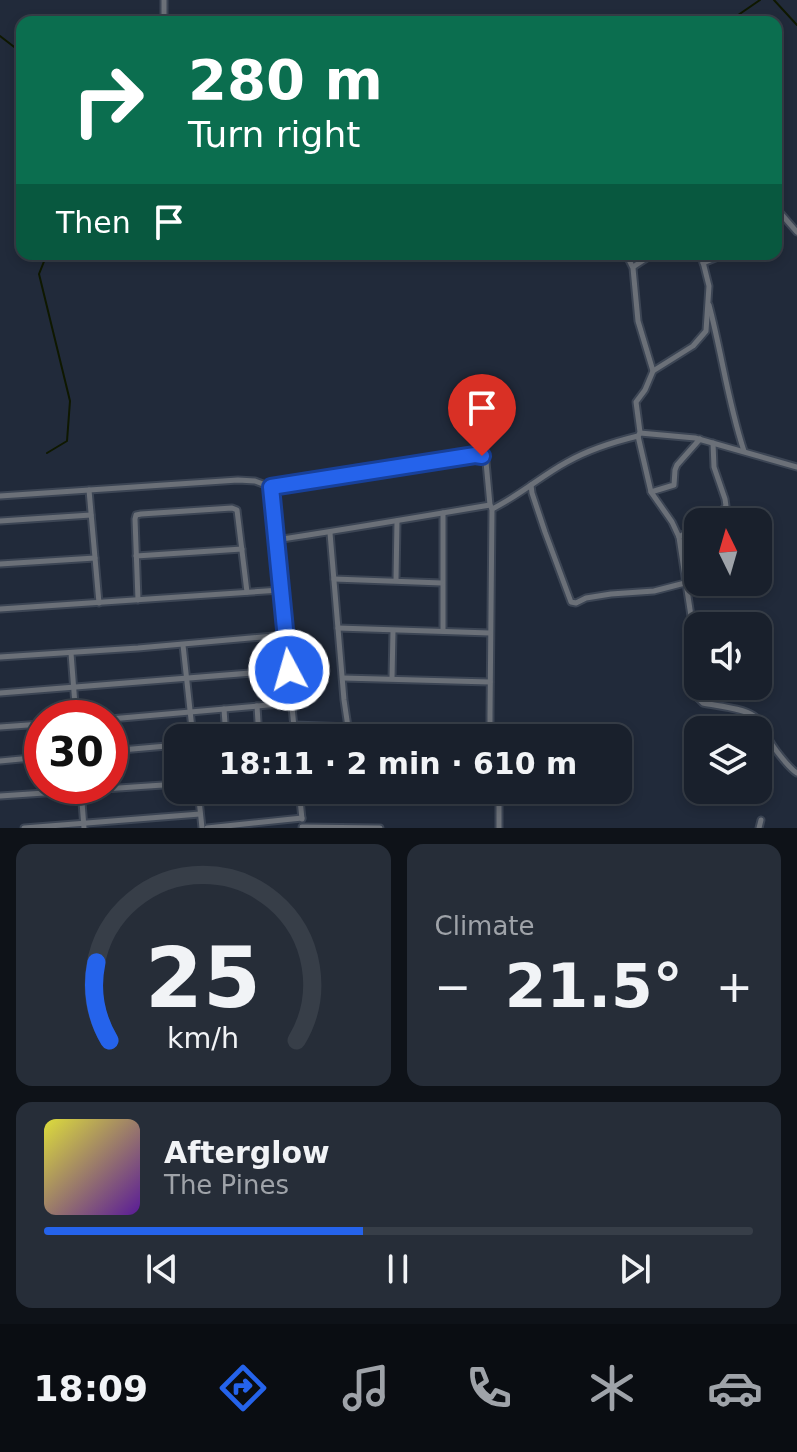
<!DOCTYPE html>
<html lang="en">
<head>
<meta charset="utf-8">
<style>
	body { margin:0; font-family:"DejaVu Sans",sans-serif; background:#262d38; color:#f1f3f6; height:100vh; display:flex; flex-direction:column; font-size:30px; white-space:nowrap }
	* { box-sizing:border-box; margin:0 }
	p { font-size:26px; color:#9fa3a9 }
	.icon { flex:none; width:44px; height:44px; fill:none; stroke:currentColor; stroke-width:2; stroke-linecap:round; stroke-linejoin:round }
	.map { position:relative; height:828px; overflow:hidden }
	.details { display:flex; flex-direction:column; gap:16px; padding:16px; background:#0e1218; flex:1 }
	.details>* { flex:none }
	.banner { position:absolute; left:16px; top:16px; width:766px; height:244px; border-radius:16px; box-shadow:0 4px 12px #0003,0 0 0 2px #373e48; background:#0b6e4f; color:#fff; overflow:hidden }
	.needle { width:52px; rotate:355deg }
	.buttons { position:absolute; left:684px; top:508px; display:grid; gap:16px }
	.buttons a { display:grid; place-items:center; width:88px; height:88px; border-radius:16px; background:#19202c; box-shadow:0 4px 12px #0003,0 0 0 2px #373e48; font-size:40px }
	.speed { position:absolute; left:24px; top:700px; display:flex; gap:16px; font-size:40px; font-weight:700; text-align:center }
	.speed>* { display:grid; place-content:center; width:104px; height:104px; border-radius:50%; background:#19202c; box-shadow:0 4px 12px #0003,0 0 0 2px #373e48; line-height:1 }
	.speed .limit { border:12px solid #d22; background:#fff; color:#111 }
	.pin { position:absolute; display:grid; place-items:center; width:68px; height:68px; color:#fff; margin:-82px -34px; border-radius:50% 50% 50% 0; rotate:-45deg; box-shadow:0 0 8px #0007 }
	.pin .icon { rotate:45deg }
	.me { position:absolute; width:88px; margin:-44px; rotate:354deg; stroke-linejoin:round; filter:drop-shadow(0 0 6px #0008) }
	.turn { display:flex; align-items:center; gap:28px; height:168px; padding:0 40px; font-size:36px }
	.turn .icon { width:104px; height:104px; stroke-width:2.5 }
	.turn b { display:block; font-size:56px; line-height:68px }
	.then { display:flex; align-items:center; height:76px; padding:0 40px; background:#0003; gap:16px; font-size:30px }
	.big { font-size:60px; font-weight:800; line-height:1.1 }
	.details .widget { flex:1; display:flex; flex-direction:column; justify-content:center; gap:12px; min-width:0; padding:0 28px; border-radius:16px; background:#262d38 }
	.details .dial { align-items:center; gap:0 }
	.dial svg { height:208px; overflow:visible; fill:none; stroke:#373e48; stroke-width:7; stroke-linecap:round; text-anchor:middle }
	.dial text { fill:#f1f3f6; stroke:none }
	.song { display:flex; align-items:center; gap:24px }
	.cover { width:96px; height:96px; border-radius:12px; background:linear-gradient(135deg,hsl(60 70% 55%),hsl(270 70% 35%)) }
	.played { height:8px; border-radius:4px; background:linear-gradient(90deg,#2563eb 45%,#373e48 45%) }
	.keys { display:flex; justify-content:space-around; direction:ltr }
	.heat { display:flex; justify-content:space-between; align-items:center; font-size:44px; direction:ltr }
	.details .tiles { flex:1; display:grid; gap:16px; grid-template-columns:1fr 1fr }
	.widget:last-child { grid-column:span 2 }
	.trip { position:absolute; left:164px; top:724px; width:468px; height:80px; border-radius:16px; background:#19202c; box-shadow:0 4px 12px #0003,0 0 0 2px #373e48; font-weight:800; line-height:80px; text-align:center }
	.tab-bar { display:flex; height:128px; justify-content:space-around; align-items:center; background:#0a0d12; color:#9fa3a9 }
	.tab-bar .icon { width:56px; height:56px }
	.tab-bar .selected { color:#2563eb }
	.tab-bar b { font-size:36px; color:#f1f3f6 }
	.map>svg:first-child { display:block }
	.lines { fill:none; stroke-linecap:round; stroke-linejoin:round }
	.stream { stroke:#0f1800; stroke-width:2 }
	.minor-casing { stroke:#3c4554; stroke-width:9 }
	.minor { stroke:#6b7078; stroke-width:5 }
	.route-casing { stroke:#184099; stroke-width:20 }
	.route { stroke:#2563eb; stroke-width:14 }
</style>
</head>
<body>
<div class="map">
<svg width="797" height="828" viewBox="0 0 797 828">
	<rect width="100%" height="100%" fill="#212a3a"/>
	<g class="lines">
		<g class="stream">
			<polyline points="774,0 797,25"/>
			<polyline points="658,22 660,20 663,22"/>
			<polyline points="728,22 760,0"/>
			<polyline points="0,36 22,53"/>
			<polyline points="47,453 67,441 70,401 39,274 47,254"/>
		</g>
		<defs>
			<g id="minor">
				<polyline points="164,18 164,0"/>
				<polyline points="776,208 797,232"/>
				<polyline points="626,254 633,268 638,321 653,371"/>
				<polyline points="703,263 725,254"/>
				<polyline points="633,267 653,254"/>
				<path d="M709,305C722,354 728,403 744,451"/>
				<polyline points="640,432 636,402 645,390 653,371 693,346 706,331 709,286 701,254"/>
				<path d="M638,436L651,492L672,522L679,537L696,649L695,685L698,698L703,703C717,706 743,708 754,716C763,722 766,734 771,743C776,751 790,769 797,773"/>
				<polyline points="531,485 532,493 545,532 571,602 576,603 586,598 611,594 654,591 685,583"/>
				<polyline points="271,487 295,738"/>
				<polyline points="89,490 99,603"/>
				<polyline points="651,492 674,485 675,470 677,465 700,439"/>
				<polyline points="0,496 238,480 255,481 271,487 475,455 482,456 486,462 490,505 492,509 490,714 490,724 497,738"/>
				<path d="M492,509C519,496 541,476 567,462C590,449 613,442 638,436L640,433L695,438L797,467"/>
				<polyline points="443,513 443,631"/>
				<polyline points="0,521 91,515"/>
				<polyline points="705,522 719,514 726,506 725,499 714,467 713,443"/>
				<polyline points="330,533 344,700 348,727"/>
				<polyline points="679,537 698,525"/>
				<path d="M276,540C348,529 419,517 490,505"/>
				<polyline points="136,556 242,549"/>
				<polyline points="0,564 95,558"/>
				<polyline points="334,579 442,583"/>
				<polyline points="396,580 397,521"/>
				<polyline points="138,600 135,519 136,515 141,514 232,508 237,510 247,592"/>
				<polyline points="0,609 281,590"/>
				<polyline points="338,628 490,633"/>
				<polyline points="183,645 193,738"/>
				<polyline points="71,653 76,718"/>
				<polyline points="0,657 138,648 285,635"/>
				<polyline points="343,678 490,682"/>
				<polyline points="392,678 393,631"/>
				<polyline points="0,693 289,670"/>
				<polyline points="257,706 259,738"/>
				<polyline points="224,709 226,738"/>
				<polyline points="110,719 292,703"/>
				<polyline points="294,725 493,732"/>
				<polyline points="0,727 42,724"/>
				<polyline points="110,751 178,745"/>
				<polyline points="0,761 42,757"/>
				<polyline points="81,789 84,828"/>
				<polyline points="198,790 202,828"/>
				<polyline points="299,790 302,819"/>
				<polyline points="499,790 499,828"/>
				<polyline points="198,795 258,790"/>
				<polyline points="0,796 178,784"/>
				<polyline points="302,827 380,828"/>
				<polyline points="24,828 200,814"/>
				<polyline points="207,828 302,818"/>
				<polyline points="759,828 761,820"/>
			</g>
		</defs>
		<use href="#minor" class="minor-casing"/>
		<use href="#minor" class="minor"/>
	</g>
	<g class="lines">
		<defs>
			<polyline id="route" points="289,670 271,487 475,455 482,456"/>
		</defs>
		<use href="#route" class="route-casing"/>
		<use href="#route" class="route"/>
	</g>
</svg>
<div class="buttons">
<a><svg class="needle" viewBox="-14 -14 28 28"><path d="M0-13l5 13h-10z" fill="#e53935"/><path d="M0 13l5-13h-10z" fill="#9fa3a9"/></svg></a>
<a><svg class="icon" aria-label="sound" viewBox="0 0 24 24"><path d="M4 9h4l5-4v14l-5-4H4zM17 9q2 3 0 6"/></svg></a>
<a><svg class="icon" aria-label="layers" viewBox="0 0 24 24"><path d="M12 4l9 5-9 5-9-5zM3 14l9 5 9-5"/></svg></a>
</div>
<div class="speed"><div class="limit">30</div></div>
<div class="pin" style="left:482px;top:456px;background:#d93025"><svg class="icon" aria-label="arrive" viewBox="0 0 24 24"><path d="M6 21V4h12l-3 4 3 4H6"/></svg></div>
<svg class="me" style="left:289px;top:670px" viewBox="-20 -20 40 40"><circle r="17" fill="#2563eb" stroke="#fff" stroke-width="3"/><path d="M0-11L8 9 0 5-8 9z" fill="#fff"/></svg>
<div class="trip">18:11 · 2 min · 610 m</div>
<div class="banner">
<div class="turn"><svg class="icon" aria-label="right" viewBox="0 0 24 24"><path d="M7 20v-9h11M14 6l5 5-5 5"/></svg><div><b>280 m</b>Turn right</div></div>
<div class="then">Then<svg class="icon" aria-label="arrive" viewBox="0 0 24 24"><path d="M6 21V4h12l-3 4 3 4H6"/></svg></div>
</div>
</div>
<section class="details">
<div class="tiles">
<div class="widget dial"><svg viewBox="0 0 100 80">
<path d="M14 69A42 42 0 1 1 86 69"/>
<path d="M14 69A42 42 0 0 1 9 39" stroke="#2563eb"/>
<text x="50" y="56" font-size="32" font-weight="700">25</text>
<text x="50" y="72" font-size="11">km/h</text>
</svg></div>
<div class="widget"><p>Climate</p>
<div class="heat"><a>−</a><b class="big">21.5°</b><a>+</a></div>
</div>
<div class="widget">
<div class="song"><i class="cover"></i><div><b>Afterglow</b><p>The Pines</p></div></div>
<div class="played"></div>
<div class="keys"><svg class="icon" aria-label="previous" viewBox="0 0 24 24"><path d="M18 5L8 12l10 7zM5 5v14"/></svg><svg class="icon" aria-label="pause" viewBox="0 0 24 24"><path d="M8 5v14M16 5v14"/></svg><svg class="icon" aria-label="next" viewBox="0 0 24 24"><path d="M6 5l10 7-10 7zM19 5v14"/></svg></div>
</div>
</div>
</section>
<nav class="tab-bar">
<b>18:09</b>
<svg class="icon selected" aria-label="directions" viewBox="0 0 24 24"><path d="M12 3l9 9-9 9-9-9zM9 14v-3h6M13 9l2 2-2 2"/></svg>
<svg class="icon" aria-label="music" viewBox="0 0 24 24"><path d="M9 18V5l10-2v13"/><circle cx="6" cy="18" r="3"/><circle cx="16" cy="16" r="3"/></svg>
<svg class="icon" aria-label="phone" viewBox="0 0 24 24"><path d="M5 4h4l2 5-3 2q2 4 5 5l2-3 5 2v4C11 20 4 13 5 4z"/></svg>
<svg class="icon" aria-label="climate" viewBox="0 0 24 24"><path d="M12 3v18M4 7l16 10M4 17L20 7"/></svg>
<svg class="icon" aria-label="car" viewBox="0 0 24 24"><path d="M5 17H2v-5l4-1 3-4h7l3 4 3 1v5h-3M9 17h6M6 11h13"/><circle cx="7" cy="17" r="2"/><circle cx="17" cy="17" r="2"/></svg>
</nav>
</body>
</html>
